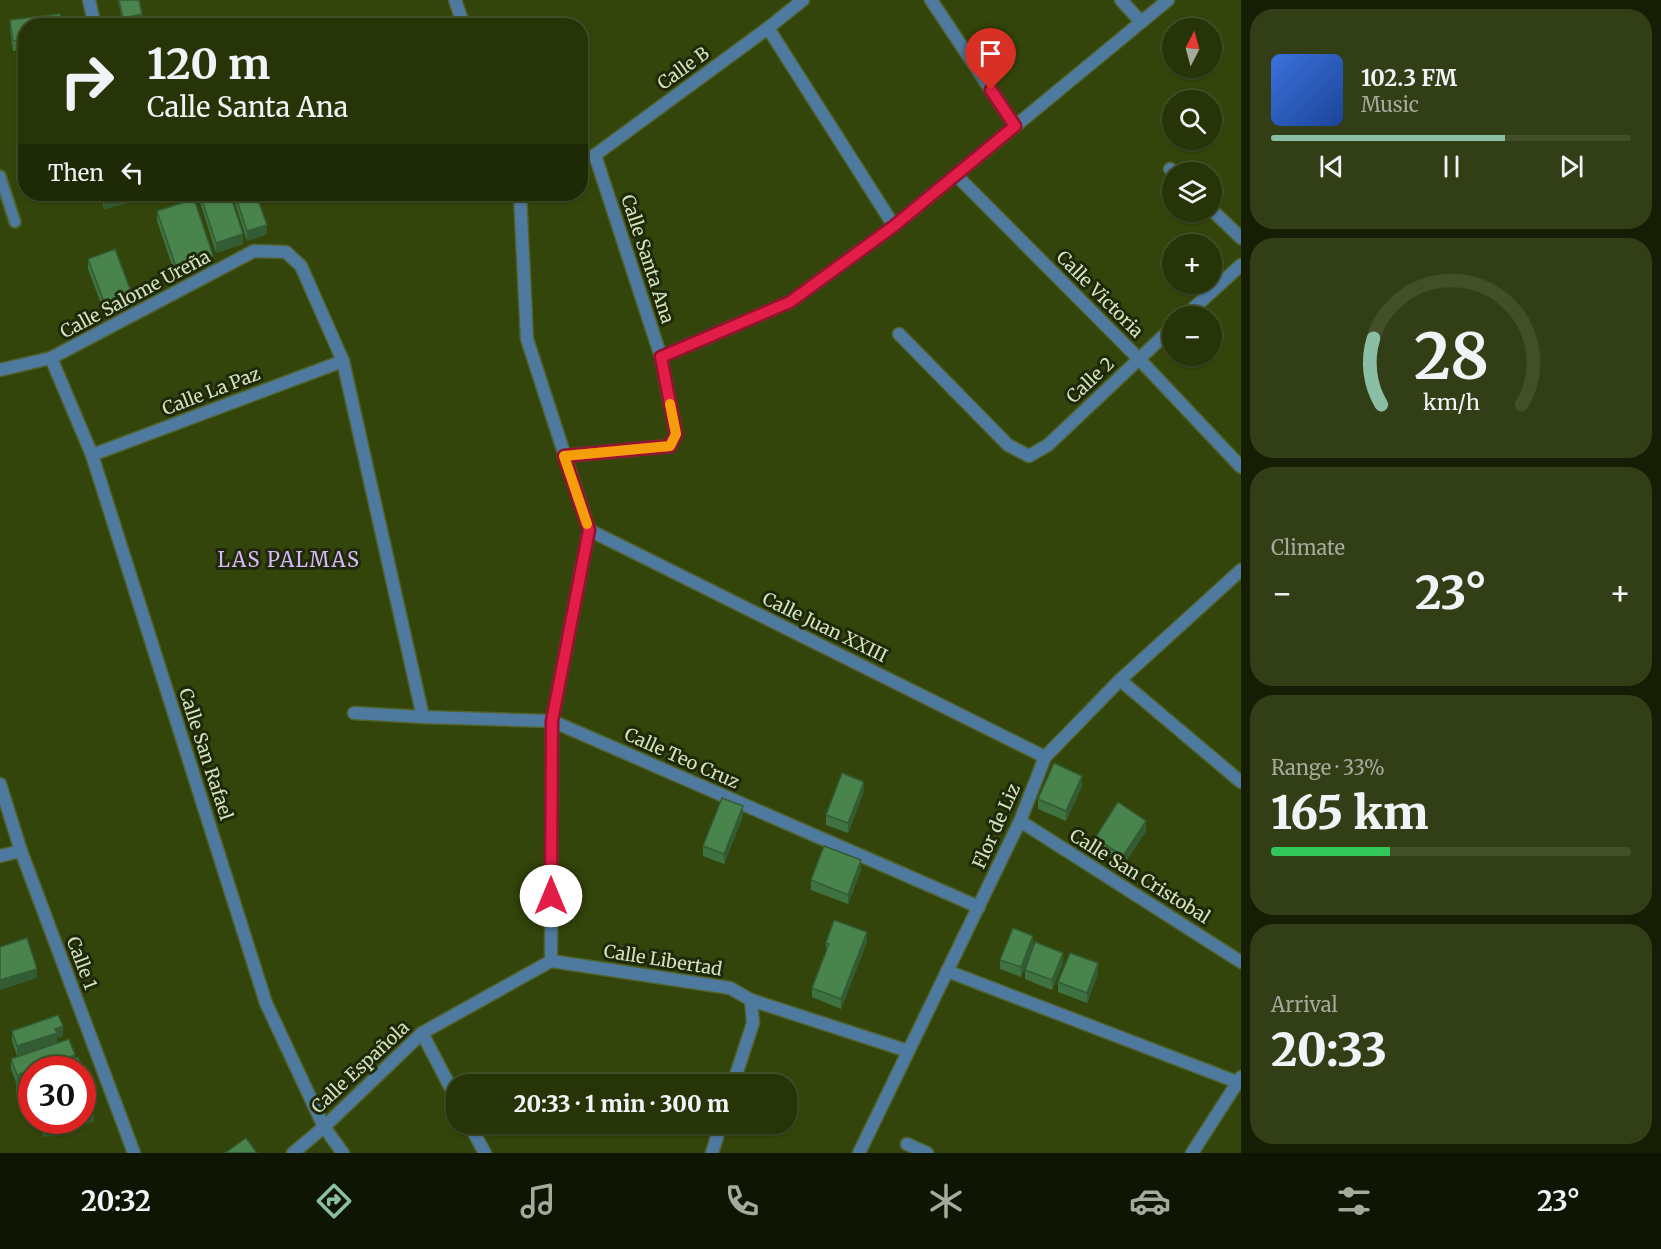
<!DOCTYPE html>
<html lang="en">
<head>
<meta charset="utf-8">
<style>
	body { margin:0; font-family:Merriweather,serif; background:#323f16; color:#f1f3f6; height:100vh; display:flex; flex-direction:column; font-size:22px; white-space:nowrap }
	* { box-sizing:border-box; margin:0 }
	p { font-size:20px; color:#a4aa9c }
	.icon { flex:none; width:33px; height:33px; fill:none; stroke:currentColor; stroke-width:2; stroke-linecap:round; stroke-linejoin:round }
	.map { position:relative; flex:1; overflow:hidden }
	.sheet { display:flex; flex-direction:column; gap:9px; padding:9px; background:#151d04; width:420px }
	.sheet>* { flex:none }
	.hud { position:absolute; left:18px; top:18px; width:570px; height:183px; border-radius:24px; box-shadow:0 2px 4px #0004,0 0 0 2px #424f29; background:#263408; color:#f1f3f6; overflow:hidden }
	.needle { width:39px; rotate:6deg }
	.tools { position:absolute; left:1162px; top:18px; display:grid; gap:12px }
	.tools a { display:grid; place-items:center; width:60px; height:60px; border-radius:50%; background:#263408; box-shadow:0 2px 4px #0004,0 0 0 2px #424f29; font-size:30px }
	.speed { position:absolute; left:18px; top:1056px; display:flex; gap:12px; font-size:30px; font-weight:700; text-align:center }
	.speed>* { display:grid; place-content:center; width:78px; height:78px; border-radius:50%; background:#263408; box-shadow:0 2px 4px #0004,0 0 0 2px #424f29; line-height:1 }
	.speed .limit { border:9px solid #d22; background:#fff; color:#111 }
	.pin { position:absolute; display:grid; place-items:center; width:51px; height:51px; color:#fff; margin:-62px -26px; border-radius:50% 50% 50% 0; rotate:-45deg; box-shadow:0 0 6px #0007 }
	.pin .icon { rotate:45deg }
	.me { position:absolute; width:66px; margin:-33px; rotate:0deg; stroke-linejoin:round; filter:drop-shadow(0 0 4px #0008) }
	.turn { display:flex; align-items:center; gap:21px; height:126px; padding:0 30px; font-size:27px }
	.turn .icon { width:78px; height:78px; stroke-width:2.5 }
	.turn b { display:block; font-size:42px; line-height:51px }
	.then { display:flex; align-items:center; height:57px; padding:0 30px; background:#0003; gap:12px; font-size:22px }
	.big { font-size:45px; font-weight:800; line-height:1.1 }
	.sheet .widget { flex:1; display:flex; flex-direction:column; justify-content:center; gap:9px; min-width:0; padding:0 21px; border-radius:24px; background:#323f16 }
	.sheet .dial { align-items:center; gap:0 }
	.dial svg { height:156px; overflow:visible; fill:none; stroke:#424f29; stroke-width:7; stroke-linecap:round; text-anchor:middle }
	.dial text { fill:#f1f3f6; stroke:none }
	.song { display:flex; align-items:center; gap:18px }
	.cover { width:72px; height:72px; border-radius:9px; background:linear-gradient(135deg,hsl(220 70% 55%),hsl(220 70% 35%)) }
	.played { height:6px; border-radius:3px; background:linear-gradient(90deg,#8abfa5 65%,#424f29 65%) }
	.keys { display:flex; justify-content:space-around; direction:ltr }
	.heat { display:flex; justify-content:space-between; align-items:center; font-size:33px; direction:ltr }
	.charge { height:9px; border-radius:4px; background:linear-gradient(90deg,#34c759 33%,#424f29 0) }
	.trip { position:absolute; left:446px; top:1074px; width:351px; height:60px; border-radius:24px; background:#263408; box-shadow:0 2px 4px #0004,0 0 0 2px #424f29; font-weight:800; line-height:60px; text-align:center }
	.tab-bar { display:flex; height:96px; justify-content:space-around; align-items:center; background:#0f1503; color:#a4aa9c }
	.tab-bar .icon { width:42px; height:42px }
	.tab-bar .selected { color:#8abfa5 }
	.tab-bar b { font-size:27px; color:#f1f3f6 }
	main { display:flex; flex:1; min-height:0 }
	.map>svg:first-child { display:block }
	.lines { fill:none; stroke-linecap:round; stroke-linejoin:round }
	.service-casing { stroke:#50612a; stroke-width:14 }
	.minor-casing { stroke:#50612a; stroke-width:15 }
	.service { stroke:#4f7a9f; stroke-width:10 }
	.minor { stroke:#4f7a9f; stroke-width:12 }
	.wall { fill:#3f7241 }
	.shaded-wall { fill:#335c35 }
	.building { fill:#49844c; stroke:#335c35; stroke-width:1.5 }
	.route-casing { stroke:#92132f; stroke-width:15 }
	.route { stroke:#e11d48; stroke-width:10 }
	.slow { stroke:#f59e0b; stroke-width:10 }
	.labels { text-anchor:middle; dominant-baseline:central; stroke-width:6; stroke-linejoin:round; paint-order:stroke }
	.street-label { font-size:18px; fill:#d4e3be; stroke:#1f290a }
	.neighbourhood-label { font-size:20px; letter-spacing:1.5px; fill:#d6b6fb; stroke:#1f290a }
</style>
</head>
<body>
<main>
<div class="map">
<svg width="1241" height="1153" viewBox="0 0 1241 1153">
	<rect width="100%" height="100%" fill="#33450a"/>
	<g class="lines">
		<defs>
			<polyline id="service" points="0,176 15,222"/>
			<g id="minor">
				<polyline points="89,0 95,26"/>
				<polyline points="455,0 464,26"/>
				<polyline points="931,0 1015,126"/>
				<polyline points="1121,0 1141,22"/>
				<polyline points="768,28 894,226"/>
				<polyline points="580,159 595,155 768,28 803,0"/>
				<polyline points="1170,169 1173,172"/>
				<polyline points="956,175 1139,359 1241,467"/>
				<polyline points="520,194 527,339 589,530 552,721 551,961"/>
				<polyline points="1212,210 1241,238"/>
				<polyline points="1185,316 1241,265"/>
				<polyline points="899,334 1008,445 1029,456 1048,445 1173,327"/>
				<polyline points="661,357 790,302 894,226 1168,0"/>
				<polyline points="51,358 92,455 266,1003 324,1127 343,1153"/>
				<polyline points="0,370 51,358 254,251 286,252 301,266 343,361 423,717"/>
				<polyline points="92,455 343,361"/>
				<polyline points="564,456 670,446 676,434 661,357 595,155"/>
				<polyline points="589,530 1045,757"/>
				<polyline points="1120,680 1241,782"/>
				<polyline points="354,713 423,717 552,721 979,907"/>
				<polyline points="0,784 21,851 134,1153"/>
				<polyline points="1020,821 1241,962"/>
				<polyline points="0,856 21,851"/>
				<polyline points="551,961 730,988 751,1000 908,1051"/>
				<polyline points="947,971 1237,1082"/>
				<polyline points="422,1033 456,1098"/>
				<polyline points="733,1084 753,1023 751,1000"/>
				<polyline points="469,1124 485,1153"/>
				<polyline points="907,1144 927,1153"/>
				<polyline points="293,1153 324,1127 422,1033 551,961"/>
				<polyline points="712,1153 721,1124"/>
				<polyline points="859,1153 1020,821 1045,757 1120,680 1241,570"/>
				<polyline points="1192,1153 1241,1077"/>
			</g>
		</defs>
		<use href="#service" class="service-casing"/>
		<use href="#minor" class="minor-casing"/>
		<use href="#service" class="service"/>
		<use href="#minor" class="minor"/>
	</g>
	<g class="wall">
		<polygon points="118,0 139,0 142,19 123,23"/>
		<polygon points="10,20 26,26 26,49 13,51 10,30"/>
		<polygon points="101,194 152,194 152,197 104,209"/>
		<polygon points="198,194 230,194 243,244 216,253 198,196"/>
		<polygon points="232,194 256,194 267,234 247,241"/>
		<polygon points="157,211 213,265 176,277 157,221"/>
		<polygon points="88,259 133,307 106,317 88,269"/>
		<polygon points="1082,786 1066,821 1038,809 1038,799"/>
		<polygon points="864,791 848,833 826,825 826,815"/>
		<polygon points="743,816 724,864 703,856 703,846"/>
		<polygon points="1146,831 1123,866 1095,847 1095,838"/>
		<polygon points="861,870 848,904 811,890 811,880"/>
		<polygon points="867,942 841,1009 812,997 812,988 826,952 826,943"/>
		<polygon points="1033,946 1021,977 1000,969 1000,960"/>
		<polygon points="1063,963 1052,990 1025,979 1025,970"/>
		<polygon points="1098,973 1087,1003 1058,992 1058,982"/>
		<polygon points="12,1031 63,1036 57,1038 57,1042 17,1056 12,1041"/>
		<polygon points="11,1059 32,1070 32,1104 22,1108 16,1092 16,1082 11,1069"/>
		<polygon points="84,1085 94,1121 53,1137 52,1135 44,1137 38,1120 82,1120"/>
	</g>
	<g class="shaded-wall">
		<polygon points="142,14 142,19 123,23 123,18"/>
		<polygon points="104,194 152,194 152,197 104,209"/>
		<polygon points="267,225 267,234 247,241 247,231"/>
		<polygon points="243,234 243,244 216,253 216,243"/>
		<polygon points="213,255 213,265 176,277 176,267"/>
		<polygon points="133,297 133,307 106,317 106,307"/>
		<polygon points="1082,776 1082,786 1066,821 1066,811"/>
		<polygon points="864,782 864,791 848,833 848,823"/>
		<polygon points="743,806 743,816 724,864 724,854"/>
		<polygon points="1146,821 1146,831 1123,866 1123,856"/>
		<polygon points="861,860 861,870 848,904 848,895"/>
		<polygon points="867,932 867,942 841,1009 841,999"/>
		<polygon points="1033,936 1033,946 1021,977 1021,967"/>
		<polygon points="1063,953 1063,963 1052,990 1052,980"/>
		<polygon points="1098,963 1098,973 1087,1003 1087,993"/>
		<polygon points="37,969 37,978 0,990 0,980"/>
		<polygon points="63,1026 63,1036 57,1038 57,1042 17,1056 17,1046"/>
		<polygon points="75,1055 75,1064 60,1070 32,1070"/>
		<polygon points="32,1070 32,1080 25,1077 25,1082 17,1085 17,1075"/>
		<polygon points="32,1094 32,1104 22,1108 22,1098"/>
		<polygon points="94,1111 94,1121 53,1137 53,1127 70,1120 82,1120 82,1116"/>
		<polygon points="52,1125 52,1135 44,1137 44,1127"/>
	</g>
	<g class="building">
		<polygon points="119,0 139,0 142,14 123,18"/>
		<polygon points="60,14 62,26 26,26 26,39 13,41 10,20"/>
		<polygon points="200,194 230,194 243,234 216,243"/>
		<polygon points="235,194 256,194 267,225 247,231"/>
		<polygon points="194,199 213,255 176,267 157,211"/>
		<polygon points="115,249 133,297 106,307 88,259"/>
		<polygon points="1054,763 1082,776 1066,811 1038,799"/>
		<polygon points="842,773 864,782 848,823 826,815"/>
		<polygon points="722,798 743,806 724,854 703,846"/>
		<polygon points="1118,802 1146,821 1123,856 1095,838"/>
		<polygon points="824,846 861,860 848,895 811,880"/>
		<polygon points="834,920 867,932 841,999 812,988 829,944 826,943"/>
		<polygon points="1013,928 1033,936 1021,967 1000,960"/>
		<polygon points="27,938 37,969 0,980 0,947"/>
		<polygon points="1035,942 1063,953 1052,980 1025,970"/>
		<polygon points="1070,953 1098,963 1087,993 1058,982"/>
		<polygon points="58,1015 63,1026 55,1029 57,1033 17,1046 12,1031"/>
		<polygon points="69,1039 75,1055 17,1075 11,1059"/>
		<polygon points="78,1057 82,1070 44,1070"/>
		<polygon points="32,1074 32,1094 22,1098 16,1082 26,1079 25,1077"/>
		<polygon points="82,1081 94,1111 82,1116"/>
		<polygon points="42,1120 70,1120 53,1127 52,1125 44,1127"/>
		<polygon points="246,1138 257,1153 225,1153"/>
	</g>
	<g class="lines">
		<defs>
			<polyline id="route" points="551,896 552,721 589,530 564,456 670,446 676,434 661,357 790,302 894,226 1015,126 991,90"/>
		</defs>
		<use href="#route" class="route-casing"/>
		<use href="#route" class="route"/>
		<polyline class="slow" points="587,524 564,456 670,446 676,434 670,404"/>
	</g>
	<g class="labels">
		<g class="street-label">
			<text transform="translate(683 68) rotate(-36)">Calle B</text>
			<text transform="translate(648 259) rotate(72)">Calle Santa Ana</text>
			<text transform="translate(135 294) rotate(-28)">Calle Salome Ureña</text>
			<text transform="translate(1100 294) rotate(45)">Calle Victoria</text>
			<text transform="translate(1090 380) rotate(-43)">Calle 2</text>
			<text transform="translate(211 391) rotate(-21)">Calle La Paz</text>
			<text transform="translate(825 627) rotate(26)">Calle Juan XXIII</text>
			<text transform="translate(206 754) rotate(72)">Calle San Rafael</text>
			<text transform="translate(682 758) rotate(24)">Calle Teo Cruz</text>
			<text transform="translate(996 826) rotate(-66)">Flor de Liz</text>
			<text transform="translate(1140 876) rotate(32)">Calle San Cristobal</text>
			<text transform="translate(663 960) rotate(9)">Calle Libertad</text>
			<text transform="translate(82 963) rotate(69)">Calle 1</text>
			<text transform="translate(360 1067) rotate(-43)">Calle Española</text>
		</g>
		<g class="neighbourhood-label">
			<text x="289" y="559">LAS PALMAS</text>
		</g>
	</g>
</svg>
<div class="tools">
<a><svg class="needle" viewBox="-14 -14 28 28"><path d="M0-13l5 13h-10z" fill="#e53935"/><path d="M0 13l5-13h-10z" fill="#a4aa9c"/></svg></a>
<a><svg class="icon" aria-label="search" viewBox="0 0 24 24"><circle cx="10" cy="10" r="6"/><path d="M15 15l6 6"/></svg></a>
<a><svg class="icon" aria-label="layers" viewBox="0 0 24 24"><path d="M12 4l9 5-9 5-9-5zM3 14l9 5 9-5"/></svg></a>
<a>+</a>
<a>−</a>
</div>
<div class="speed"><div class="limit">30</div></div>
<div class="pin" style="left:991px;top:90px;background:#d93025"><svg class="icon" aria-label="arrive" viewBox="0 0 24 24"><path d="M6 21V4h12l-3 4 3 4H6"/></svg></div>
<svg class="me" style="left:551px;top:896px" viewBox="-20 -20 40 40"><circle r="19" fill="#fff"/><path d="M0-13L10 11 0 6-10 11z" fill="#e11d48"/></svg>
<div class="trip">20:33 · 1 min · 300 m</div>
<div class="hud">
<div class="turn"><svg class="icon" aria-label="right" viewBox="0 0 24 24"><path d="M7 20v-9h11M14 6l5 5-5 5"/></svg><div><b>120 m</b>Calle Santa Ana</div></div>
<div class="then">Then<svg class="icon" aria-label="left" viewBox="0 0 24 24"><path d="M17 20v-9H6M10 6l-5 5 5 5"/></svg></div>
</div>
</div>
<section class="sheet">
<div class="widget">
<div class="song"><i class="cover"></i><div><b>102.3 FM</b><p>Music</p></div></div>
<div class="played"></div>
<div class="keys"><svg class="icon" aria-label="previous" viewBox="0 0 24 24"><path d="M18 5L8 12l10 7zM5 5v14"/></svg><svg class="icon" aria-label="pause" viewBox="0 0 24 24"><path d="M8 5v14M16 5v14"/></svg><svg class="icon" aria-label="next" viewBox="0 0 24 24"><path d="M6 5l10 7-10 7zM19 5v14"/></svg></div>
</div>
<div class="widget dial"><svg viewBox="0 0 100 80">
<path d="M14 69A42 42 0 1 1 86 69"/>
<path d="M14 69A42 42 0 0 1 10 35" stroke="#8abfa5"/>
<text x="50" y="56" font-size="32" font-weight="700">28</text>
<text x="50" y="72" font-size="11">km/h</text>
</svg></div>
<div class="widget"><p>Climate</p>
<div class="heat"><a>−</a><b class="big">23°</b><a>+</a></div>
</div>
<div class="widget"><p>Range · 33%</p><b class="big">165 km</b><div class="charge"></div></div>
<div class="widget"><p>Arrival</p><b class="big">20:33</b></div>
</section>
</main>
<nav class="tab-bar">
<b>20:32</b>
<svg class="icon selected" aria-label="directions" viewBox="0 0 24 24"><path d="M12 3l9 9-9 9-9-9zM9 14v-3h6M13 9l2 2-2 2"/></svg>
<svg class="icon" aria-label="music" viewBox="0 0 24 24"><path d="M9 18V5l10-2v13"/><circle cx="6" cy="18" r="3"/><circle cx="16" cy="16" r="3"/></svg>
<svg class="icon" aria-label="phone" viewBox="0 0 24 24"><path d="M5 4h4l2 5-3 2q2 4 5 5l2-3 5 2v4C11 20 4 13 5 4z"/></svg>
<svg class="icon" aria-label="climate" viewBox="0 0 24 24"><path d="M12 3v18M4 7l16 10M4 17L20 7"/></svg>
<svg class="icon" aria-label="car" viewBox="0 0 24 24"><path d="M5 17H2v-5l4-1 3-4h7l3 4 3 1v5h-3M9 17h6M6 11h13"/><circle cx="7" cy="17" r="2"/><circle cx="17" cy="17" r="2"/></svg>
<svg class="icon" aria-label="filters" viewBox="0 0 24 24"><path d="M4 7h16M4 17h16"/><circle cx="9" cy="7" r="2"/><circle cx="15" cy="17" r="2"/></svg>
<b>23°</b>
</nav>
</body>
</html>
